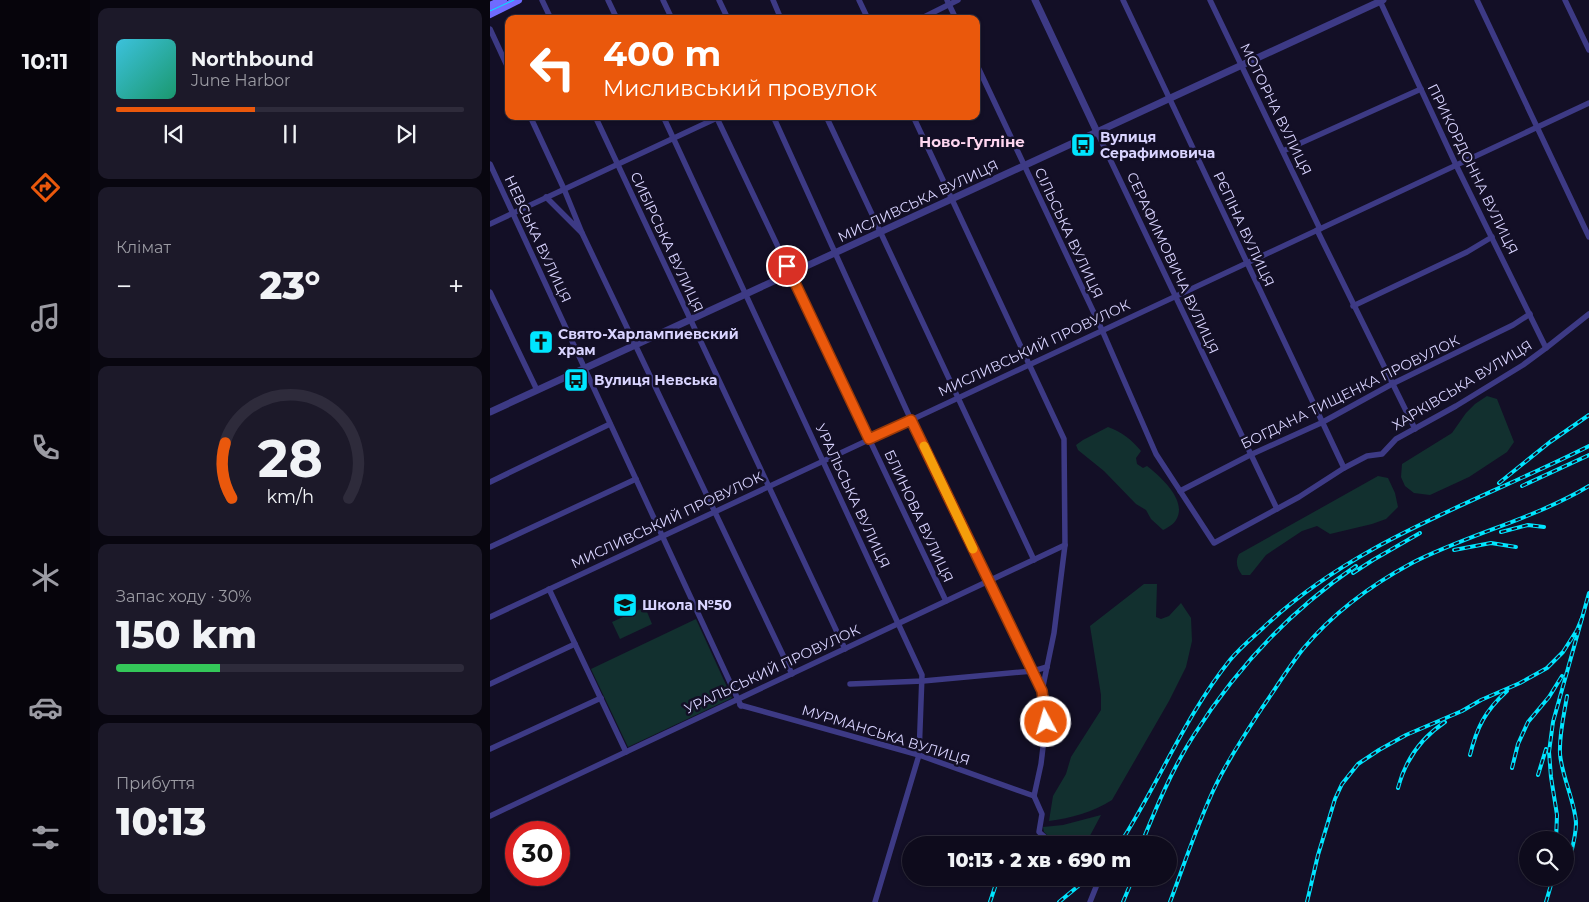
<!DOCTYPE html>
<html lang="uk">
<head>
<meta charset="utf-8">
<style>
	body { margin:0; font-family:Montserrat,sans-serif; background:#1c1929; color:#f1f3f6; height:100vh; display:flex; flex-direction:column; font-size:19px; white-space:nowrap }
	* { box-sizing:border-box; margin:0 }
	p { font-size:16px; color:#9b9ba3 }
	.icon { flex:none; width:28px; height:28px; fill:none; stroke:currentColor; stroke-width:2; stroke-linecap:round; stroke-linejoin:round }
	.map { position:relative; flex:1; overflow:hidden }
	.drawer { display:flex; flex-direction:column; gap:8px; padding:8px; background:#08060f; width:400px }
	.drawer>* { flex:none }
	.top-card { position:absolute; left:15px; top:15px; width:475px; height:105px; border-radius:10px; box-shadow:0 1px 4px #0004,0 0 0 1px #2e2b3b; background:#ea580c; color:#fff; overflow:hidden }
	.fabs { position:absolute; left:1029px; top:831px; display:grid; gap:10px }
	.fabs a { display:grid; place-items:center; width:55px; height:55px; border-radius:50%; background:#0e0b1c; box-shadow:0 1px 4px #0004,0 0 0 1px #2e2b3b; font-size:25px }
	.speed { position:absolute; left:15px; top:821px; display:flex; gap:10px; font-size:25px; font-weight:700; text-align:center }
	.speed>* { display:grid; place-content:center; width:65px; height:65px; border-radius:50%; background:#0e0b1c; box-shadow:0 1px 4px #0004,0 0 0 1px #2e2b3b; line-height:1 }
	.speed .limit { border:8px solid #d22; background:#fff; color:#111 }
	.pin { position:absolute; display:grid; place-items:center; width:42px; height:42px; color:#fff; margin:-21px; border:2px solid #fff; border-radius:50%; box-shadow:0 1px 5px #0007 }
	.me { position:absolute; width:55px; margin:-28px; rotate:354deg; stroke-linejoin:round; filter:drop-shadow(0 0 4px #0008) }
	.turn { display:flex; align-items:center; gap:18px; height:105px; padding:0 15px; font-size:22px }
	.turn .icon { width:65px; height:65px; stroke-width:2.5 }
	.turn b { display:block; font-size:35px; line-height:42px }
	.big { font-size:38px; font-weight:800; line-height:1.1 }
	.drawer .widget { flex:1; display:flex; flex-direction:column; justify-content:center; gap:8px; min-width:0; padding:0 18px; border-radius:10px; background:#1c1929 }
	.drawer .dial { align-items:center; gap:0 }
	.dial svg { height:130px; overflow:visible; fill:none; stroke:#2e2b3b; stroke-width:7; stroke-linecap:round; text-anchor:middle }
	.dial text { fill:#f1f3f6; stroke:none }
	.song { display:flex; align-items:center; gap:15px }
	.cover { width:60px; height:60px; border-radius:8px; background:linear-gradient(135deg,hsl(190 70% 55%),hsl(160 70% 35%)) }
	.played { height:5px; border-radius:2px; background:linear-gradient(90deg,#ea580c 40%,#2e2b3b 40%) }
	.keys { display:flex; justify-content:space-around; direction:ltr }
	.heat { display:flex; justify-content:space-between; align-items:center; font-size:28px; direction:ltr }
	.charge { height:8px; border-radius:4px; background:linear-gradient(90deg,#34c759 30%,#2e2b3b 0) }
	.trip { position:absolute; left:412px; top:836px; width:275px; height:50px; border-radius:25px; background:#0e0b1c; box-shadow:0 1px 4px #0004,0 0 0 1px #2e2b3b; font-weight:800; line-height:50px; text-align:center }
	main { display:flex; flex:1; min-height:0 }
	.menu { display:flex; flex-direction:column; width:90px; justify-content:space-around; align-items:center; background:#06040b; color:#9b9ba3 }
	.menu .icon { width:35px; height:35px }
	.menu .selected { color:#ea580c }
	.menu b { font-size:22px; color:#f1f3f6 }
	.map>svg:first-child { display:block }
	.green { fill:#12302f }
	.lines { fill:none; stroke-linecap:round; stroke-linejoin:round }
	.minor { stroke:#3d3a85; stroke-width:5.5 }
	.tertiary { stroke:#3d3a85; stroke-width:7 }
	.secondary { stroke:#6f6bff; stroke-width:8 }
	.tram { stroke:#00e5ff; stroke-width:1 }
	.rail-casing { stroke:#00e5ff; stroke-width:4 }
	.rail { stroke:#130f26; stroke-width:2; stroke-dasharray:5.5; stroke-linecap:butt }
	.route-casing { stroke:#983908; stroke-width:12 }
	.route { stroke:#ea580c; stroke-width:9 }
	.slow { stroke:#f59e0b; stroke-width:9 }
	.labels { text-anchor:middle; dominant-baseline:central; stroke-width:5; stroke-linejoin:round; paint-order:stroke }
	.street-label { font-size:14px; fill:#d9d4ff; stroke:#130f26 }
	.poi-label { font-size:14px; font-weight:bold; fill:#d9d4ff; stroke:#130f26; text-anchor:start }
	.neighbourhood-label { font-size:15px; font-weight:bold; fill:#ffd6f0; stroke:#130f26 }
</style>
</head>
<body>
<main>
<nav class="menu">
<b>10:11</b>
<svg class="icon selected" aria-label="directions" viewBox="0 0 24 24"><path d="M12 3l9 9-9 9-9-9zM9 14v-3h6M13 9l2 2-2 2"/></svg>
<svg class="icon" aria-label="music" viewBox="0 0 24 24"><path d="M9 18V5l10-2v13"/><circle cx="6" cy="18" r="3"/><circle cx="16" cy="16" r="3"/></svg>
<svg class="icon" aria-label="phone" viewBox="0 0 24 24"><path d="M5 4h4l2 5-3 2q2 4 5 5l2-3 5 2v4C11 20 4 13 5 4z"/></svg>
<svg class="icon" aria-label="climate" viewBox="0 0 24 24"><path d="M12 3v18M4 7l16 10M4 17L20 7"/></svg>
<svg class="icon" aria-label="car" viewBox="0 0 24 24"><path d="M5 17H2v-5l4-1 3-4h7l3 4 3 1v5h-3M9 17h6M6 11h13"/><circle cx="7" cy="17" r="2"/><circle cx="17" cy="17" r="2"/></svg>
<svg class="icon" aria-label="filters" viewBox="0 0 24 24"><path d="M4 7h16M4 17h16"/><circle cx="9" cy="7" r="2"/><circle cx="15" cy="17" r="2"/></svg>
</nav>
<section class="drawer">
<div class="widget">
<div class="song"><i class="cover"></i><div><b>Northbound</b><p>June Harbor</p></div></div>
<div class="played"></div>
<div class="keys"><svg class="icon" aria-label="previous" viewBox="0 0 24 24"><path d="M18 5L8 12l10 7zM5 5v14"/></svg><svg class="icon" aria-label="pause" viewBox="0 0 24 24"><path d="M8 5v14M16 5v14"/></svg><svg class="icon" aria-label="next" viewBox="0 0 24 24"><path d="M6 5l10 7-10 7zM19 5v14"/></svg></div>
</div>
<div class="widget"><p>Клімат</p>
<div class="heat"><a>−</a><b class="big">23°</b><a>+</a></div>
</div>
<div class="widget dial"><svg viewBox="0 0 100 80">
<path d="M14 69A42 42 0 1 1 86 69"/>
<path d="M14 69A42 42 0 0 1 10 35" stroke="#ea580c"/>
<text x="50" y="56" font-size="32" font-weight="700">28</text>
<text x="50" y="72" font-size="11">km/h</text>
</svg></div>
<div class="widget"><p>Запас ходу · 30%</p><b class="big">150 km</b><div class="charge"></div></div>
<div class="widget"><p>Прибуття</p><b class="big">10:13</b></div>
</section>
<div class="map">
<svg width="1099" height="902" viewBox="0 0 1099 902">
	<rect width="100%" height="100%" fill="#130f26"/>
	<g class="green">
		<polygon points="997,396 1007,399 1024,442 1017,452 979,477 940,495 924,493 915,486 911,477 912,464 962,433 976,413 985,404"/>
		<path d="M618,427C632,432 641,439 651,451L646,458L647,464L653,468L657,466C671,477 698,501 686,520C684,524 677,528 673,530L661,519L656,510L646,504L614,471L588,450L586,445L593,440Z"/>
		<path d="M888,476L898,478L905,493L908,507L896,519L882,524L840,534L827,526L812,531L776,555L760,575H752C747,568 745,562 749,554Z"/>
		<path d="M654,584H667L666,617L671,619L679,616L691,603L701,618L702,641L696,667L679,701L622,800C603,812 581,818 559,821L563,796L576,774L581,757L611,710V695L600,626Z"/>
		<polygon points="155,607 162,624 130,639 122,622"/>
		<polygon points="206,619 242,698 138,747 101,669"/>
		<polygon points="611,815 595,845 568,845 554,832 553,827 573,825"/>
	</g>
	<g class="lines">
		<g class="minor">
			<polyline points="52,0 61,19"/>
			<polyline points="118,0 127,19"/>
			<polyline points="173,0 182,19"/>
			<polyline points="229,0 238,19"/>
			<polyline points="283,0 291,19"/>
			<polyline points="369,0 378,19"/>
			<polyline points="457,0 466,19"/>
			<polyline points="633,0 854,468"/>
			<polyline points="720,0 830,229"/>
			<polyline points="987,0 1099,237"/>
			<polyline points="1075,0 1099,50"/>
			<polyline points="890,1 966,165 1056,348"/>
			<polyline points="430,19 468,0"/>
			<polyline points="0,29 19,70"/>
			<polyline points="486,63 612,330 666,454 724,543 809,497 854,468 877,456 892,454 906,439 966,406 1033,365 1056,348 1099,314"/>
			<polyline points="40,116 74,189 92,233 56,197"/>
			<polyline points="105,116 355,649"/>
			<polyline points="173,116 432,675 429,755 385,902"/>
			<polyline points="226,116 456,601"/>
			<polyline points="283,116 421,420 552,691 556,722 551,764 544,796"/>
			<polyline points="336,116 544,560"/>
			<polyline points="423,116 574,439 575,545 564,633 552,691"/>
			<polyline points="607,132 787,509"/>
			<polyline points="793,151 931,89"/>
			<polyline points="0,164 251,706"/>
			<polyline points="0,224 229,117"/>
			<polyline points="827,230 925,429"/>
			<polyline points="92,233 302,674"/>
			<polyline points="0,292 47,390"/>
			<polyline points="863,306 977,252 1002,237"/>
			<polyline points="0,482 120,424"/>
			<polyline points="690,491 760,455 831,423 902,384 1023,325 1040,314"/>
			<polyline points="0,547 146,479"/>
			<polyline points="59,589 136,752"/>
			<polyline points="0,617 1099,103"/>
			<polyline points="0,684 85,644"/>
			<polyline points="360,684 433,681 543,671 557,667"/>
			<polyline points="250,705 429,755 544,796"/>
			<polyline points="0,749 111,698"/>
			<polyline points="544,796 552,814 549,832 564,845"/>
			<polyline points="0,816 575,545"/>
			<polyline points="600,902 608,882 603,878"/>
		</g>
		<g class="tertiary">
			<polyline points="545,0 607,132"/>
			<polyline points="0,412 893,0"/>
		</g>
		<g class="secondary">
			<polyline points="0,6 13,0"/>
			<polyline points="0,14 28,0"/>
		</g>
		<polyline class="tram" points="0,11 24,0"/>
		<defs>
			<g id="rail">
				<polyline points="1009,483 1060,442 1099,415"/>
				<polyline points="1032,486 1099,455"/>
				<polyline points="1011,532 1038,525 1054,527"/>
				<polyline points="964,550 1001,543 1026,547"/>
				<polyline points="863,573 883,560 930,533"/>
				<path d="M1077,696C1074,715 1069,735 1070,754C1072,777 1085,802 1086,823C1086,836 1082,849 1079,861"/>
				<path d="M980,755C987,727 995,711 1017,691"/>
				<polyline points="1022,768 1028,744 1038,722 1059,697 1072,676"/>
				<polyline points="1048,775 1056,749"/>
				<path d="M908,788C915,761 931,738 955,722"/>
				<polyline points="1066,840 1067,815 1061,777 1059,752 1063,722 1099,593"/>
				<path d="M629,845C668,785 695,716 740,660C750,648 762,638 773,628C864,541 988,502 1099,446"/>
				<path d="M651,845C666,808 682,769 704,735C746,669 801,610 866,566"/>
				<polyline points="500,902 508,878"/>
				<polyline points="569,902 598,878"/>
				<polyline points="633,902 643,878"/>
				<path d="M680,902C694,865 707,825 724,789C737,761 755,734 772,708C786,688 798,668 813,649C843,613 881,585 922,563C979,534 1044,519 1099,486"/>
				<polyline points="817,902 828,855 845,799 852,784 868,764 889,750 916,735 972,711 991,700 1030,683 1057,668 1073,652 1087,630 1092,618"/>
				<polyline points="1056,902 1063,878"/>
			</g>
		</defs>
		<use href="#rail" class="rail-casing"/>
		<use href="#rail" class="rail"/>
	</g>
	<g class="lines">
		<defs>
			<polyline id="route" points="297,266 379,439 421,420 552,691 556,722"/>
		</defs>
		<use href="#route" class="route-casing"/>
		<use href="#route" class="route"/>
		<polyline class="slow" points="434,446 483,549"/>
	</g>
	<defs>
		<symbol id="bus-square" viewBox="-11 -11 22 22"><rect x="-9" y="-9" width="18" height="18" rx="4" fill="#00e5ff" stroke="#130f26"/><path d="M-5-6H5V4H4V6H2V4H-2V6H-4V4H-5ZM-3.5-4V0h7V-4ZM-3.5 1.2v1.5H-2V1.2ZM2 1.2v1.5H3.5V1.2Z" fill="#111"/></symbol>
		<symbol id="church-square" viewBox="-11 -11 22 22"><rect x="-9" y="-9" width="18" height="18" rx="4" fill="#00e5ff" stroke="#130f26"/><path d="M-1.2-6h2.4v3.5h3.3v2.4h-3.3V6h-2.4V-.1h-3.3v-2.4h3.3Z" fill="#111"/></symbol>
		<symbol id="school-square" viewBox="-11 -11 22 22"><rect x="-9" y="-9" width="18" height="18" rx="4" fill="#00e5ff" stroke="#130f26"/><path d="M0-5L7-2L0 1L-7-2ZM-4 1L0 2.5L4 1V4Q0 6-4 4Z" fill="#111"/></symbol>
	</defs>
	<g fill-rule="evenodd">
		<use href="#bus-square" x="579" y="131" width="28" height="28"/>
		<use href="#church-square" x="37" y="328" width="28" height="28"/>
		<use href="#bus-square" x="72" y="366" width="28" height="28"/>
		<use href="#school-square" x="121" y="591" width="28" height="28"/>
	</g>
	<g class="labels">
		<g class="street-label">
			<text transform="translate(786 109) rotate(64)">МОТОРНА ВУЛИЦЯ</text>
			<text transform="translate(983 169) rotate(64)">ПРИКОРДОННА ВУЛИЦЯ</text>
			<text transform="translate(428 201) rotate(-25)">МИСЛИВСЬКА ВУЛИЦЯ</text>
			<text transform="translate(754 229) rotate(65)">РЄПІНА ВУЛИЦЯ</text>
			<text transform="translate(579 233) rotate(65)">СІЛЬСЬКА ВУЛИЦЯ</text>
			<text transform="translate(48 239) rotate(65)">НЕВСЬКА ВУЛИЦЯ</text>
			<text transform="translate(177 242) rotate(65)">СИБІРСЬКА ВУЛИЦЯ</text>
			<text transform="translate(683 263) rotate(65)">СЕРАФИМОВИЧА ВУЛИЦЯ</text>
			<text transform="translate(544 348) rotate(-25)">МИСЛИВСЬКИЙ ПРОВУЛОК</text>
			<text transform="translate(972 385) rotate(-31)">ХАРКІВСЬКА ВУЛИЦЯ</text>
			<text transform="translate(860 392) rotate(-26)">БОГДАНА ТИЩЕНКА ПРОВУЛОК</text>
			<text transform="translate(363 496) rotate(65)">УРАЛЬСЬКА ВУЛИЦЯ</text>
			<text transform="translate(429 516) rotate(65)">БЛИНОВА ВУЛИЦЯ</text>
			<text transform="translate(177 520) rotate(-25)">МИСЛИВСЬКИЙ ПРОВУЛОК</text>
			<text transform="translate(282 669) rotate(-25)">УРАЛЬСЬКИЙ ПРОВУЛОК</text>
			<text transform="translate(396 735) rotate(17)">МУРМАНСЬКА ВУЛИЦЯ</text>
		</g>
		<g class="poi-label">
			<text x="610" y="137">Вулиця<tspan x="610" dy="16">Серафимовича</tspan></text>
			<text x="68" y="334">Свято-Харлампиевский<tspan x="68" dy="16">храм</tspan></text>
			<text x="104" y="380">Вулиця Невська</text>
			<text x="152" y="605">Школа №50</text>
		</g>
		<g class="neighbourhood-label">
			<text x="482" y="141">Ново-Гугліне</text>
		</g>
	</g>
</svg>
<div class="fabs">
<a><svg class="icon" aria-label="search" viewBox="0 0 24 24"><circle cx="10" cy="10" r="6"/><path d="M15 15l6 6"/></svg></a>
</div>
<div class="speed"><div class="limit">30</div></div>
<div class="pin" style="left:297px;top:266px;background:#d93025"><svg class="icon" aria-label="arrive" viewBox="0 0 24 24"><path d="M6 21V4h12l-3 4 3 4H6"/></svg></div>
<svg class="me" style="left:556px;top:722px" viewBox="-20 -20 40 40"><circle r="17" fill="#ea580c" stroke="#fff" stroke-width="3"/><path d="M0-11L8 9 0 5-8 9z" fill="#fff"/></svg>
<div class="trip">10:13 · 2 хв · 690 m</div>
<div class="top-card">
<div class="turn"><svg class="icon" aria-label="left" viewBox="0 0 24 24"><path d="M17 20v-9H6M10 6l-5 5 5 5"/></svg><div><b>400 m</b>Мисливський провулок</div></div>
</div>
</div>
</main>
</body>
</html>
